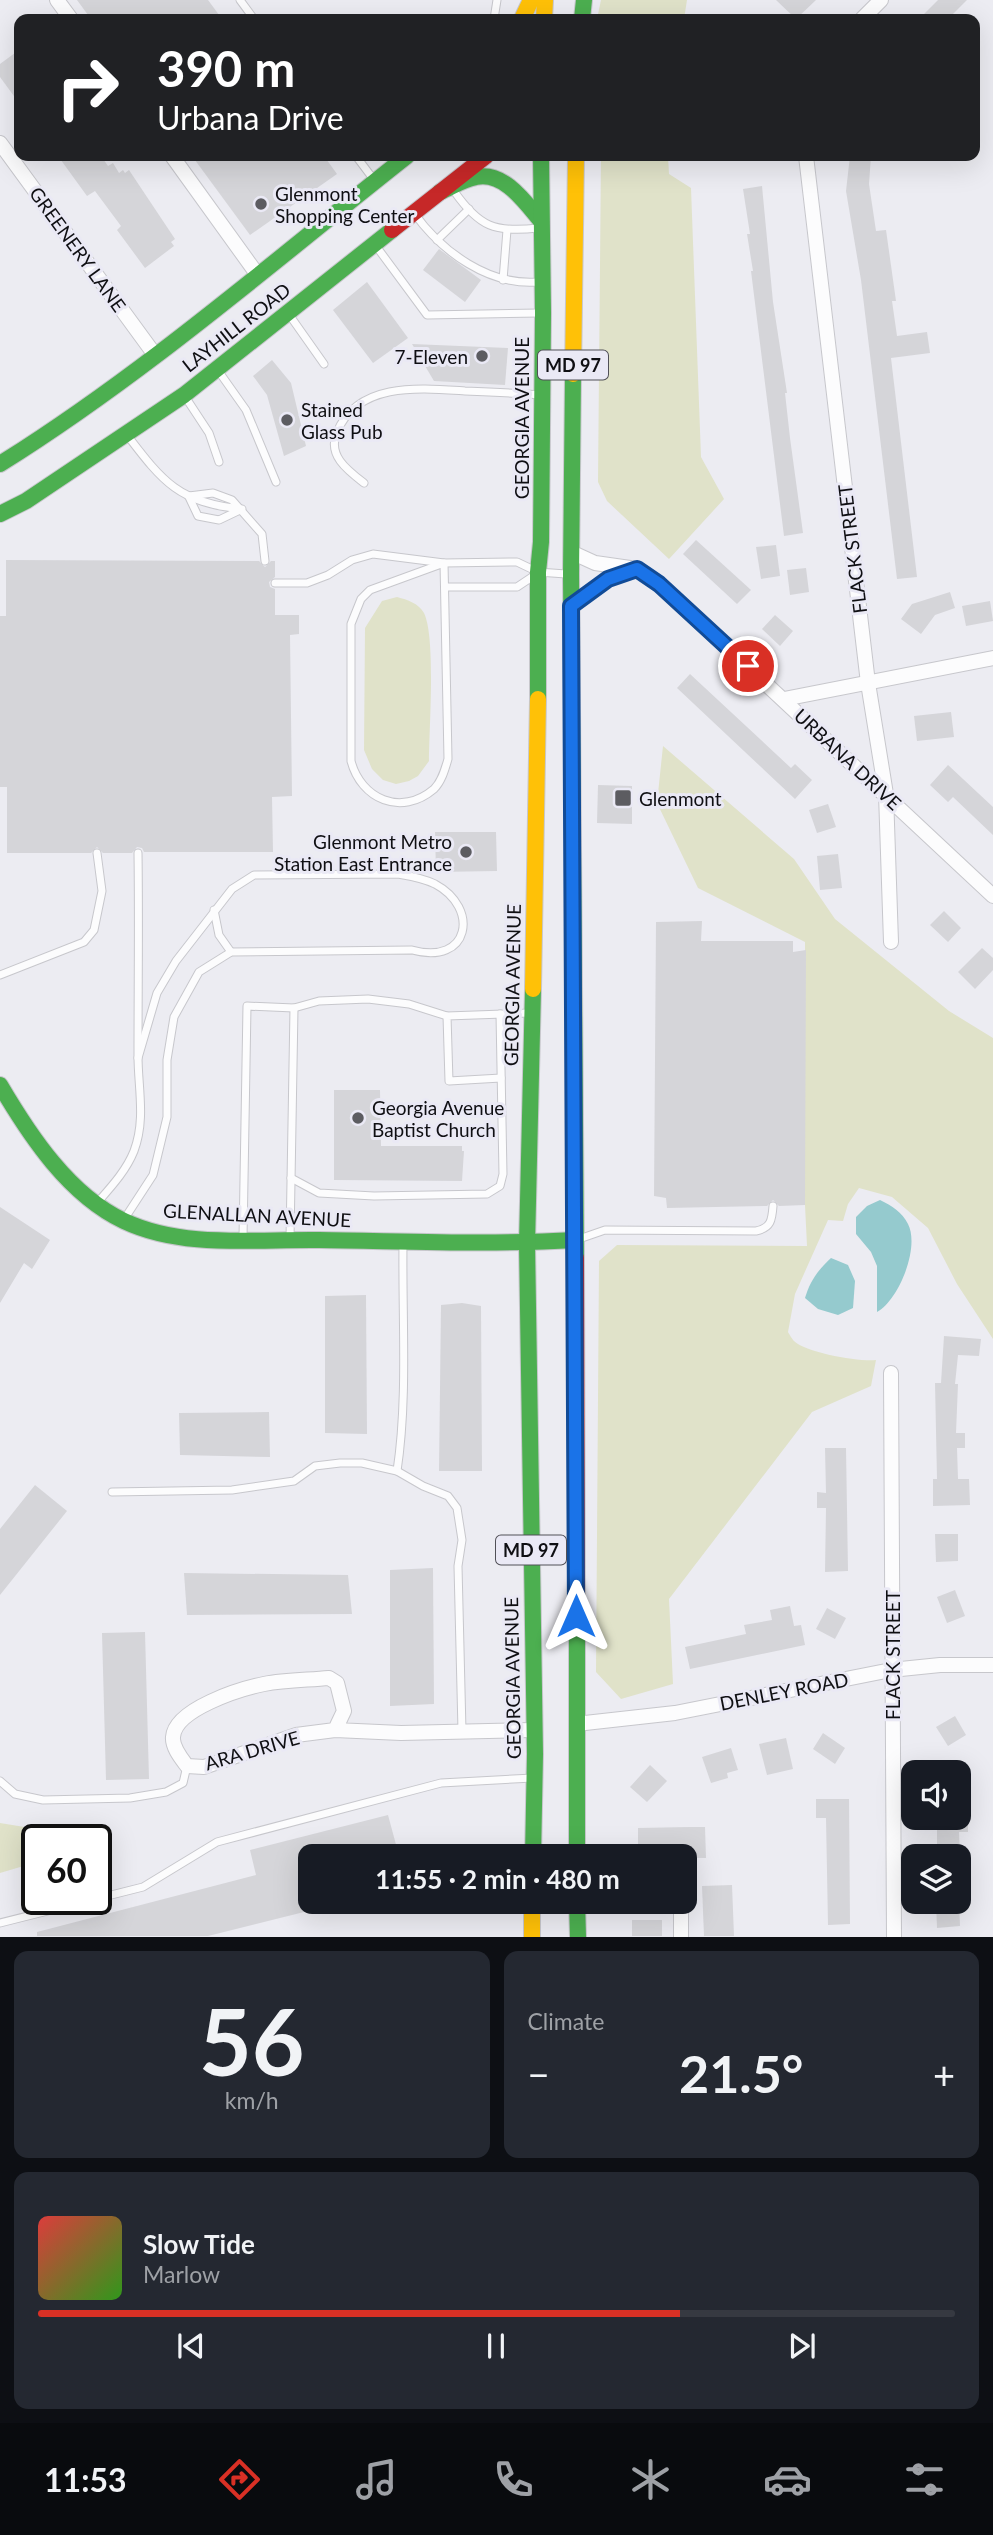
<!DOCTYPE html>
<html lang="en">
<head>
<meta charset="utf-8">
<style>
	body { margin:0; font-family:Lato,sans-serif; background:#242831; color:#f1f3f6; height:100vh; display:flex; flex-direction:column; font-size:26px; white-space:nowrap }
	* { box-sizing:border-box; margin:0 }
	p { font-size:23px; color:#9ea1a6 }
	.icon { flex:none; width:38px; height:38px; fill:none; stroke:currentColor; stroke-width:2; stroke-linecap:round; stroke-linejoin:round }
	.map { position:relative; height:1937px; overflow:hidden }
	.side { display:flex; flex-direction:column; gap:14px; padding:14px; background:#0d0f14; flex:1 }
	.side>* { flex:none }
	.guide { position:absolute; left:14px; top:14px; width:966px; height:147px; border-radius:14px; box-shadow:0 7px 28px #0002; background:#202124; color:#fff; overflow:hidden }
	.buttons { position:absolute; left:901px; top:1760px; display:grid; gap:14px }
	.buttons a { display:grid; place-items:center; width:70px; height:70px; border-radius:14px; background:#171b24; box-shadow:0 7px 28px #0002; font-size:35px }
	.speed { position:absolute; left:21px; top:1824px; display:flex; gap:14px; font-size:35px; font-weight:700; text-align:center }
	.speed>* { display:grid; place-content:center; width:91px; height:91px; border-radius:50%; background:#171b24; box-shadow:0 7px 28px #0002; line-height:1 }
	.speed .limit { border:4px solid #111; border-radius:10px; background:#fff; color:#111 }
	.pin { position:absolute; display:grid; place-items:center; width:60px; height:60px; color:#fff; margin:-30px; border:4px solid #fff; border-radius:50%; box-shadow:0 2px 7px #0007 }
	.me { position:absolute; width:77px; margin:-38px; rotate:0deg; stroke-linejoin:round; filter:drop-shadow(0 0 5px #0008) }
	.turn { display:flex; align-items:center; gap:24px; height:147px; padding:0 28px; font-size:32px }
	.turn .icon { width:91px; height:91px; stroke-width:2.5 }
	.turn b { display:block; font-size:49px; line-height:60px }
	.big { font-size:52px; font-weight:700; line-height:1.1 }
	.side .widget { flex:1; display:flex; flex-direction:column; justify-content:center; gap:10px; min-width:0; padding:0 24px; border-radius:14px; background:#242831 }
	.side .dial { align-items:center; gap:0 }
	.dial b { font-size:91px; line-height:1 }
	.song { display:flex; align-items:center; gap:21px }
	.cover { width:84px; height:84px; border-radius:10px; background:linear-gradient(135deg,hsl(0 70% 55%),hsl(110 70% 35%)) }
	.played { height:7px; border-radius:4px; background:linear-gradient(90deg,#d93025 70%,#363941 70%) }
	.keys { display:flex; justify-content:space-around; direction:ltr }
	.heat { display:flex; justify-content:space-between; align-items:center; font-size:38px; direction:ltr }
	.side .tiles { flex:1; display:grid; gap:14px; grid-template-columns:1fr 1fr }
	.widget:last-child { grid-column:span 2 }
	.trip { position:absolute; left:298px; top:1844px; width:399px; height:70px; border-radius:14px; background:#171b24; box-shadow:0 7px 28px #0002; font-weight:700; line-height:70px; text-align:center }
	.tab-bar { display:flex; height:112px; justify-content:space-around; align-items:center; background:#090b0e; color:#9ea1a6 }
	.tab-bar .icon { width:49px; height:49px }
	.tab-bar .on { color:#d93025 }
	.tab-bar b { font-size:32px; color:#f1f3f6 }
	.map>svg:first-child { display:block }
	.green { fill:#e0e2c9 }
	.water { fill:#95cace }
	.building { fill:#d5d5d9 }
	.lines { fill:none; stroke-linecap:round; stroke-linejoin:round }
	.lane-casing { stroke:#c7c7cc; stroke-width:9 }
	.street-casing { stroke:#c7c7cc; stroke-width:16 }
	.fast-casing { stroke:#c7c7cc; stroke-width:18 }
	.slow-casing { stroke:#c7c7cc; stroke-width:18 }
	.jam-casing { stroke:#c7c7cc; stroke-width:18 }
	.lane { stroke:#fcfcfd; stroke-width:7 }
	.street { stroke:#fcfcfd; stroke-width:14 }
	.fast { stroke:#4caf50; stroke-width:16 }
	.slow { stroke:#ffc107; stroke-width:16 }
	.jam { stroke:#c62828; stroke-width:16 }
	.route-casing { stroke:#114b97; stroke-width:18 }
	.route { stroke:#1a73e8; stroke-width:12 }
	.poi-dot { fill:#5c5c61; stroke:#eae9f5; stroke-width:2.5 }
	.labels { text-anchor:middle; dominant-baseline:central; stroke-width:6; stroke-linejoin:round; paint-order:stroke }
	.shield { fill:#eae9f5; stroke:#515057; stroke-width:2 }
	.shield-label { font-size:18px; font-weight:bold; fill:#0f0f13 }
	.poi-label { font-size:19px; fill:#0f0f13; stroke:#eae9f5; text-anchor:start }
	.street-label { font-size:19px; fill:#0f0f13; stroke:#eae9f5 }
</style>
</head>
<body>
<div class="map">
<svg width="993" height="1937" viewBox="0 0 993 1937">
	<rect width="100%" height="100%" fill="#ececf2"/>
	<g class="green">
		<polygon points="601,0 687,0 684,19 597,19"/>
		<polygon points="601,156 668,156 669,174 691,188 701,457 724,499 669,559 607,501 598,482"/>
		<path d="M397,597C408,600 418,603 424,613C436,638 429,729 429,761L418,776L409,781L396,784L383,780L372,769L364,750L365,628L382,601Z"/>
		<path d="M663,746L794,859L835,919L949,1011L993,1038V1339L957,1284L928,1228L892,1197L859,1188L848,1204L843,1221L828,1220L795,1294L788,1332C789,1334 793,1340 794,1341C806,1353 860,1362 876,1360L871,1386L812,1412L669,1599L673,1684L621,1699L596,1672L599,1261L617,1245L807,1246L805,1205V942L698,888L657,803Z"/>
		<polygon points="0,1823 104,1840 96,1843 96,1839 37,1839 37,1862 0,1873"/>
	</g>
	<g class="water">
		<path d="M880,1200C892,1206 902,1212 908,1224C920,1247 899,1300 877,1312V1266L871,1252L856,1234V1217L867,1206Z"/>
		<path d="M831,1258L848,1265L855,1281L853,1308L838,1315L818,1309L805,1298C810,1281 818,1270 831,1258Z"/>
	</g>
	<g class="building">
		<polygon points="77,0 208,0 222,19 91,19"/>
		<polygon points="776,0 816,0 796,19"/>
		<polygon points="938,0 967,0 948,19 919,19"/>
		<polygon points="19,50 19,103 0,77 0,64"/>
		<polygon points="58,156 101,156 108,166 113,163 119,173 123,170 125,173 129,170 175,239 171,242 174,246 145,268 117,230 121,226 95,191 87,196"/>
		<polygon points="192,156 324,156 337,174 250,235"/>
		<polygon points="850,156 871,156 869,184 876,231 886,230 896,301 892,301 897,336 927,332 930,353 891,358 917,577 897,579 861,280 846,191"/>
		<polygon points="762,186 773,302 787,393 785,393 790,438 803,533 784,536 751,271 753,271 747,234 750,234 743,189"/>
		<polygon points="439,249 481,280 465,302 423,270"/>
		<polygon points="367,282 408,338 373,363 333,310"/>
		<polygon points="412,344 508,348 505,385 434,381"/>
		<polygon points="272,360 291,383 306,446 284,456 267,395 253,376"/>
		<polygon points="696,540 751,590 737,604 683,554"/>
		<polygon points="776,545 780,576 761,579 756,547"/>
		<polygon points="6,560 259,561 265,567 271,561 275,561 275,577 269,582 270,587 275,589 275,615 299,615 299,634 290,635 292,796 272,797 273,852 144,852 142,848 137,847 132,853 103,853 97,847 91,853 7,853 7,787 0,787 0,616 6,616"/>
		<polygon points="806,568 809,592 790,595 787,570"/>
		<polygon points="950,592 955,608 935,615 921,634 901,619 912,604"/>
		<polygon points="990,601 993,621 966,626 962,606"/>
		<polygon points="775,615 793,631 780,646 762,629"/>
		<polygon points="690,674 791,768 795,764 812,780 795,799 677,688"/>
		<polygon points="951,712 954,737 917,741 914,716"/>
		<polygon points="948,765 993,807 993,835 953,797 948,802 930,785"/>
		<polygon points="598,785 632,786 632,824 597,823"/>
		<polygon points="828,804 836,827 817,833 809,810"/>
		<polygon points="435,832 496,832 497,871 436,872"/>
		<polygon points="838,854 842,888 820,890 817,856"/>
		<polygon points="944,911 961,928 948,942 930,925"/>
		<polygon points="702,921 701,941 793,941 793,952 806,950 805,1205 779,1206 773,1200 767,1206 667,1208 666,1198 654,1196 656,922"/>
		<polygon points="982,948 993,958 993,970 975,989 958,972"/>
		<polygon points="334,1090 380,1090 381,1146 462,1146 462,1151 464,1151 462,1181 334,1180"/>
		<polygon points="0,1207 50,1240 32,1269 24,1263 0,1303"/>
		<polygon points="366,1295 367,1434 325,1433 325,1296"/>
		<polygon points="462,1303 481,1306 482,1471 439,1471 441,1305"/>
		<polygon points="944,1336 981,1339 979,1356 958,1355 955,1384 958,1384 956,1433 965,1433 965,1448 957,1448 958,1479 969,1479 970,1505 933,1506 933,1479 937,1479 935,1383 941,1383"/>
		<polygon points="269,1412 270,1457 180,1455 179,1413"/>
		<polygon points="825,1448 846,1448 848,1571 825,1572 826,1508 817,1508 817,1492 826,1493"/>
		<polygon points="35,1485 67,1511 0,1595 0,1529"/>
		<polygon points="935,1534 958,1534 958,1561 936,1562"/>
		<polygon points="433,1568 434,1704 390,1706 390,1570"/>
		<polygon points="184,1573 348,1575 352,1614 187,1615"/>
		<polygon points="955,1590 965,1616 947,1623 937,1597"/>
		<polygon points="790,1606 794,1626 801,1625 805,1645 690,1669 685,1647 746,1634 744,1625 772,1620 770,1610"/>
		<polygon points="827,1608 846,1618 835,1639 816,1629"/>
		<polygon points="145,1632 149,1779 106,1780 102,1633"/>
		<polygon points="955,1716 966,1735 948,1746 936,1727"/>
		<polygon points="823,1733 845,1748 835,1764 813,1749"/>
		<polygon points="786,1738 793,1769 767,1775 759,1744"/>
		<polygon points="731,1748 738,1770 727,1773 728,1778 711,1783 702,1757"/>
		<polygon points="650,1765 667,1781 647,1802 630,1787"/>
		<polygon points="816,1799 849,1799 850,1924 828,1925 826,1818 816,1818"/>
		<polygon points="388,1815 398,1852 378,1857 310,1857 310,1874 303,1876 312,1910 208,1936 37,1936 37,1932 256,1875 250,1850"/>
		<polygon points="937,1818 968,1818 968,1832 959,1832 960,1857 937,1857"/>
		<polygon points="689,1827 705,1827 706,1858 638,1857 638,1828"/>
		<polygon points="732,1885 734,1936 704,1936 702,1886"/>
		<polygon points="936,1902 959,1902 960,1926 937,1928"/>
		<rect x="632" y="1920" width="30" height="16"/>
	</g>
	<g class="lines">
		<defs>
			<g id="lane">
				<polyline points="240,0 254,19"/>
				<polyline points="494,19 497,0"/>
				<polyline points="356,156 374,180"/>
				<path d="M454,191C479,227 495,233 538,228"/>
				<path d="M414,213C442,252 489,286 538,282"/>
				<polyline points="437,240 469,209"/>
				<polyline points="376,246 427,315 539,313"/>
				<polyline points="503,280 507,230"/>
				<polyline points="288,313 324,364"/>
				<polyline points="217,369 246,410 276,482"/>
				<polyline points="184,395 209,433 219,462"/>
				<path d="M127,435C163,482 179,503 242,509"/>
				<path d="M364,483C347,470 327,455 337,432C358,381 422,388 465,391C491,392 516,393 541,395"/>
				<polyline points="189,496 213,493 232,500 262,534 265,561"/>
				<polyline points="189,497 198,516 219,520 240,510"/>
				<path d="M444,563L448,759C445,769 442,781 434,789C401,817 361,799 351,761V624L361,599L370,590Z"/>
				<polyline points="275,583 307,583 328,575 352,560 373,554 444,563 517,562 538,572 566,574"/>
				<polyline points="445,587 517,587 532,577"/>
				<polyline points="214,910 219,935 231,952"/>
				<polyline points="0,975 84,942 94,930 102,891 97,853"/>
				<polyline points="501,1078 449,1081 447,1016 529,1013"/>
				<polyline points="291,1178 319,1193 374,1196 487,1194 500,1186 503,1174 500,1014"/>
				<path d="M97,1203C111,1187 126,1171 134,1151C146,1119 138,1088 138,1056C138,988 139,920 138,853"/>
				<path d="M125,1218L153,1175L167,1117V1060L174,1017L199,972L231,952L412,950C470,966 480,908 435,884C423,878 410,876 398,874L254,875L232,889L176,961L157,993L138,1058"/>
				<polyline points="243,1238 247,1006 294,1008 319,1001 368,999 409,1004 447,1016"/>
				<polyline points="290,1239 294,1008"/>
				<path d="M579,1239L605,1230L756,1231C771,1228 772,1220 773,1206"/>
				<path d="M397,1471C408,1399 402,1318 403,1244"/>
				<polyline points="112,1492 232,1490 294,1481 315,1466 340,1463 362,1463 397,1471 423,1486 448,1496 457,1508 462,1540 458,1566 462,1731"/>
				<polyline points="0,1781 15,1794 43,1800 130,1798 166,1792 183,1783 187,1766"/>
				<polyline points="0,1923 143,1887 217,1842 441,1783 533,1778"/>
			</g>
			<g id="street">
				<polyline points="57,0 71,19"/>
				<polyline points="862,19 881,0"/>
				<polyline points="0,143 155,355"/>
				<polyline points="172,156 257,274"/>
				<polyline points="806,156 868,683 886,794 891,942"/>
				<polyline points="571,552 595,563 637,569 659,584 993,896"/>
				<polyline points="571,606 608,579 632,571"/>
				<polyline points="784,699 993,658"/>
				<polyline points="891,1373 894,1937"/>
				<polyline points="576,1724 675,1713 891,1670 940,1665 993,1665"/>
				<path d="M335,1730L344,1711L337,1683L329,1678C308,1680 285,1680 264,1684C240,1689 175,1709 173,1737C172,1747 181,1758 187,1766L204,1767L296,1735L335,1730L401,1733L533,1730"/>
				<polyline points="681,1902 681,1937"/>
			</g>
			<g id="fast">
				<polyline points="582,19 584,0"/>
				<path d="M440,192C452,187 463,179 476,177C504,171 525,202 541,221"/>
				<polyline points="573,374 571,574 576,1258"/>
				<path d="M0,464C144,374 274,261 407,156"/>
				<polyline points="0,514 26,501 184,395 392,230"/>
				<polyline points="538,699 538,572 541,542 543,313 541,156"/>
				<path d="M0,1085C30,1136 69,1195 124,1221C183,1249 256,1239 319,1240C405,1241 490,1245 575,1240"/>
				<polyline points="577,1620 577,1857"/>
				<polyline points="533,1857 535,1754 527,1244 533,989"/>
				<polyline points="577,1902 578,1937"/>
			</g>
			<g id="slow">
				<polyline points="522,19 531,0"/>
				<polyline points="544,19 545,0"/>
				<polyline points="573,374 576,156"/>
				<polyline points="533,989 538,699"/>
				<polyline points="532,1902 532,1937"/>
			</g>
			<g id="jam">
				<polyline points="392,230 486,156"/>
				<polyline points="576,1258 577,1620"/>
			</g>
		</defs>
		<use href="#lane" class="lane-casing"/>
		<use href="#street" class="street-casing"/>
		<use href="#fast" class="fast-casing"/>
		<use href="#slow" class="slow-casing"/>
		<use href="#jam" class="jam-casing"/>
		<use href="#lane" class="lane"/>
		<use href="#street" class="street"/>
		<use href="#fast" class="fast"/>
		<use href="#slow" class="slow"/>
		<use href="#jam" class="jam"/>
	</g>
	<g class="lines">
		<defs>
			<polyline id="route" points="576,1616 571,606 608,579 637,569 659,584 748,666"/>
		</defs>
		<use href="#route" class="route-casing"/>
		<use href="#route" class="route"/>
	</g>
	<g class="poi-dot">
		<circle cx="261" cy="204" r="7"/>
		<circle cx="482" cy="356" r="7"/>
		<circle cx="287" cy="420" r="7"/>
		<rect x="614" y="789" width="18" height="18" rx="3.5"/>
		<circle cx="466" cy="852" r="7"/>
		<circle cx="358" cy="1118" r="7"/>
	</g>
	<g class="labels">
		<g class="shield">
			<rect x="538" y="350.5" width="70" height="29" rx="5"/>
			<rect x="496" y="1535.5" width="70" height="29" rx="5"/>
		</g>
		<g class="shield-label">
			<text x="573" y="365">MD 97</text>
			<text x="531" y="1550">MD 97</text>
		</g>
		<g class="poi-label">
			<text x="275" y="193">Glenmont<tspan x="275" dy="22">Shopping Center</tspan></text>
			<text x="468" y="356" text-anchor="end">7-Eleven</text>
			<text x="301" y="409">Stained<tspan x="301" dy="22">Glass Pub</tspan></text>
			<text x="639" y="798">Glenmont</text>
			<text x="452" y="841" text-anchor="end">Glenmont Metro<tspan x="452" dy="22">Station East Entrance</tspan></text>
			<text x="372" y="1107">Georgia Avenue<tspan x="372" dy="22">Baptist Church</tspan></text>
		</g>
		<g class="street-label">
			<text transform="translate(78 249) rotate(54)">GREENERY LANE</text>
			<text transform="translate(236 327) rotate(-38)">LAYHILL ROAD</text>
			<text transform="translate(521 418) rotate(-90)">GEORGIA AVENUE</text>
			<text transform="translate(852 549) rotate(-97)">FLACK STREET</text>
			<text transform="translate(848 759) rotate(43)">URBANA DRIVE</text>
			<text transform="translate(512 985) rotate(-89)">GEORGIA AVENUE</text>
			<text transform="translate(257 1215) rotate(3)">GLENALLAN AVENUE</text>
			<text transform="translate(892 1655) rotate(-90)">FLACK STREET</text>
			<text transform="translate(512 1678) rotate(-91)">GEORGIA AVENUE</text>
			<text transform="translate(784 1691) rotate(-11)">DENLEY ROAD</text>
			<text transform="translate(252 1750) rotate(-16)">ARA DRIVE</text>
		</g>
	</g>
</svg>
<div class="buttons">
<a><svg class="icon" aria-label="sound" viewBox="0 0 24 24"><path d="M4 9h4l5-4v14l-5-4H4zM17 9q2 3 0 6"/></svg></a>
<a><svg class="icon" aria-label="layers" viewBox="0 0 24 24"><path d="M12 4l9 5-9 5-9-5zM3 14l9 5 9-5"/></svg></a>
</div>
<div class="speed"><div class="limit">60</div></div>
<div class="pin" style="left:748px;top:666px;background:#d93025"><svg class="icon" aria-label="arrive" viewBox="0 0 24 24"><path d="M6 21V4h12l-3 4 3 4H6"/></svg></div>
<svg class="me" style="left:576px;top:1616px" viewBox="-20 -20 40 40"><path d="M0-17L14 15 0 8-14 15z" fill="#1a73e8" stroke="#fff" stroke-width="4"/></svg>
<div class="trip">11:55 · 2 min · 480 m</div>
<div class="guide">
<div class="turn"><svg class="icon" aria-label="right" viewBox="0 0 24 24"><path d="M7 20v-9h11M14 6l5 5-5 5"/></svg><div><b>390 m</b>Urbana Drive</div></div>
</div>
</div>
<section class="side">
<div class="tiles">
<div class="widget dial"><b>56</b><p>km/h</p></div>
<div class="widget"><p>Climate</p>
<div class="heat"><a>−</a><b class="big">21.5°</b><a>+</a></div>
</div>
<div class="widget">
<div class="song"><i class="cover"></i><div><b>Slow Tide</b><p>Marlow</p></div></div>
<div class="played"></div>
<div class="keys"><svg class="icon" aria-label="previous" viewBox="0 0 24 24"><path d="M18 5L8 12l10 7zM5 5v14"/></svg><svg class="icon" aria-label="pause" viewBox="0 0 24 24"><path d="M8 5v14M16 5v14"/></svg><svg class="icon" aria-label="next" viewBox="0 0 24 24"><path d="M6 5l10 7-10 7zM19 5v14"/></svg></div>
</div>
</div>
</section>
<nav class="tab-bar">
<b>11:53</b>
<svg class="icon on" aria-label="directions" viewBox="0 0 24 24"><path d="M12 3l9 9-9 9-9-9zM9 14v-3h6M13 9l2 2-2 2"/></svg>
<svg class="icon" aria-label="music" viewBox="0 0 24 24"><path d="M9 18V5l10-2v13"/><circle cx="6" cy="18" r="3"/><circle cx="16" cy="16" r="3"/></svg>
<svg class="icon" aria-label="phone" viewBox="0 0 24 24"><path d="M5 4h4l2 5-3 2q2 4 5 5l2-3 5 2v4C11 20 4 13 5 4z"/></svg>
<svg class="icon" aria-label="climate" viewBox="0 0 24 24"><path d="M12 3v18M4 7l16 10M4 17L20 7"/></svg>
<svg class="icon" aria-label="car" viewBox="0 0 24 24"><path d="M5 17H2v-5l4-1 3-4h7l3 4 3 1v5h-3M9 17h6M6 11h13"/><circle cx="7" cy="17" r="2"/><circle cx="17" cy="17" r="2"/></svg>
<svg class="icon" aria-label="filters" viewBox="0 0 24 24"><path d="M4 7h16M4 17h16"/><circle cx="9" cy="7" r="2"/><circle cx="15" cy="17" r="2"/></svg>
</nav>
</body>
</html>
